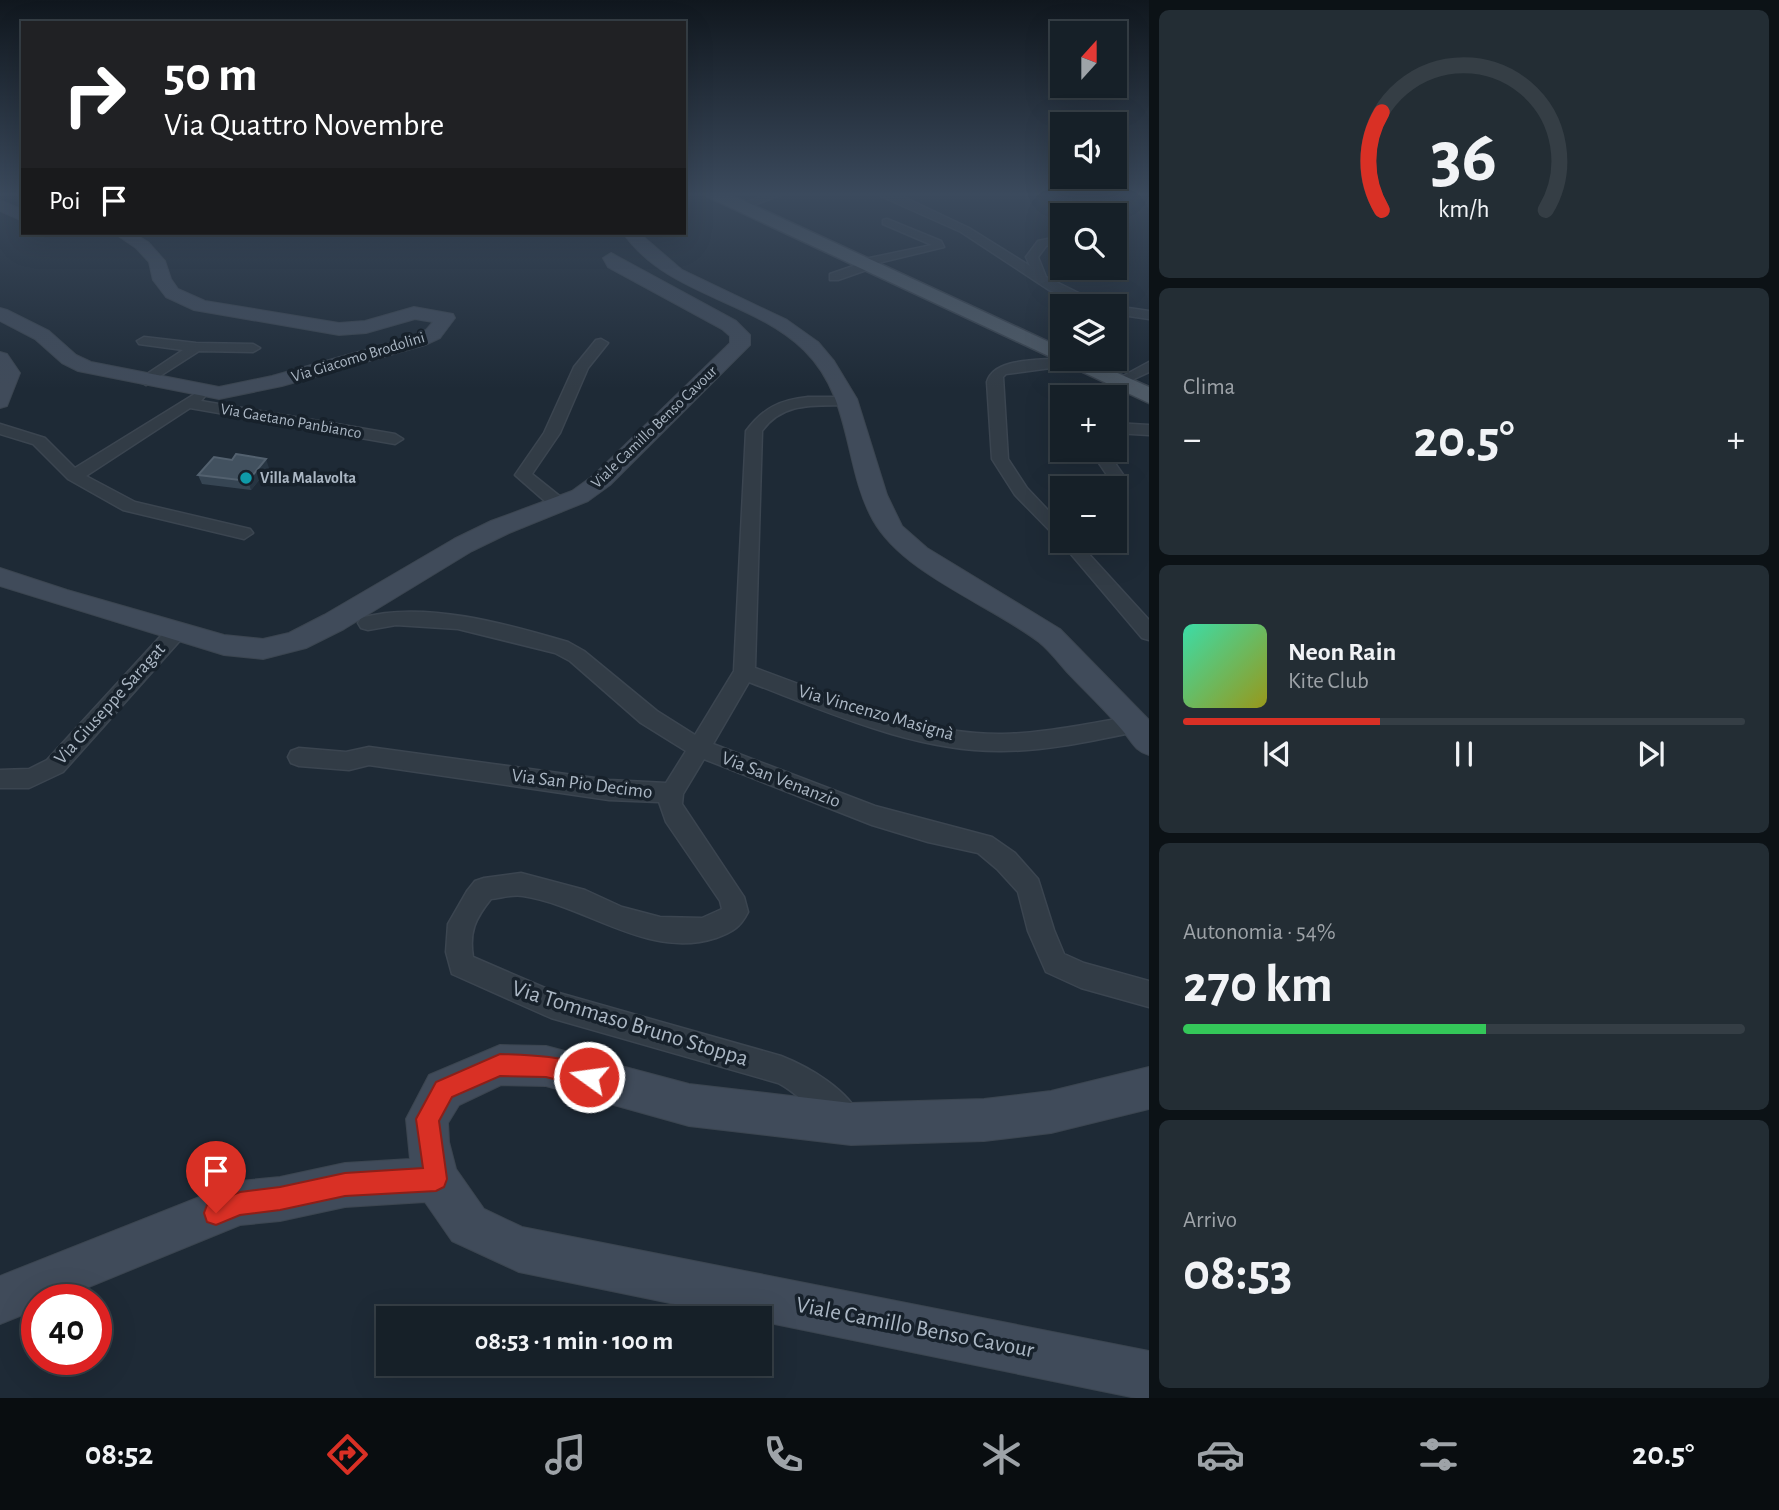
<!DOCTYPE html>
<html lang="it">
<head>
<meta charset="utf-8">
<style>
	body { margin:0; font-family:"Alegreya Sans",sans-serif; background:#232d34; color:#f1f3f6; height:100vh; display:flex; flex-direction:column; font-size:26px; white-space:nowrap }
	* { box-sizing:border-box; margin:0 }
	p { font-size:23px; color:#9ea3a8 }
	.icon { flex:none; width:38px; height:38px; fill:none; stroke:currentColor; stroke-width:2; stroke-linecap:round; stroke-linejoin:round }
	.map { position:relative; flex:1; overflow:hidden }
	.drawer { display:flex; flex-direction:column; gap:10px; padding:10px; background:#0c1216; width:630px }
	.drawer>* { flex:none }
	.hud { position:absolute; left:21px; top:21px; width:665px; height:214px; border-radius:0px; box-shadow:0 7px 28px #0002,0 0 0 2px #353e45; background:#202124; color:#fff; overflow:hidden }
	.needle { width:46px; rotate:21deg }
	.buttons { position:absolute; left:1050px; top:21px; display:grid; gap:14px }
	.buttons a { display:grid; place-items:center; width:77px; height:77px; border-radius:0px; background:#162028; box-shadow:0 7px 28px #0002,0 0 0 2px #353e45; font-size:35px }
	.speed { position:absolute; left:21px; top:1284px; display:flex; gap:14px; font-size:35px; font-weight:700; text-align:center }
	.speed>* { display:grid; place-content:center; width:91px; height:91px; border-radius:50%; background:#162028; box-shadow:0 7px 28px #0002,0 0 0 2px #353e45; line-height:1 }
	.speed .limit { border:10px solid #d22; background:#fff; color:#111 }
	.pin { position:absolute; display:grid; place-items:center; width:60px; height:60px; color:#fff; margin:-72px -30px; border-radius:50% 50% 50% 0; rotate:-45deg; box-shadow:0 0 7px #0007 }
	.pin .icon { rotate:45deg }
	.me { position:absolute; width:77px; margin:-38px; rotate:284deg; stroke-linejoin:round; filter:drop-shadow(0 0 5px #0008) }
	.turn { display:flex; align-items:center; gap:24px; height:147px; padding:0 28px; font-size:32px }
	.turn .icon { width:91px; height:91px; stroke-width:2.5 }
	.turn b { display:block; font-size:49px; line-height:60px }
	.then { display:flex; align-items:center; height:66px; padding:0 28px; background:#0003; gap:14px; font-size:26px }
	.big { font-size:52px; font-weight:700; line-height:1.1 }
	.drawer .tile { flex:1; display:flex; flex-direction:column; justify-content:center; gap:10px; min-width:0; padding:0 24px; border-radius:10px; background:#232d34 }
	.drawer .dial { align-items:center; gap:0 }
	.dial svg { height:182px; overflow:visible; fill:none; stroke:#353e45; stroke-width:7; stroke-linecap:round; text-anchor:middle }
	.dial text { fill:#f1f3f6; stroke:none }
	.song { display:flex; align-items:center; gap:21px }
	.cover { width:84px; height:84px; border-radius:10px; background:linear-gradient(135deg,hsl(160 70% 55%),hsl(60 70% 35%)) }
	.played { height:7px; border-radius:4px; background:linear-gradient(90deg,#d93025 35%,#353e45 35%) }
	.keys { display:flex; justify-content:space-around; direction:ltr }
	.heat { display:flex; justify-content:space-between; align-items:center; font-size:38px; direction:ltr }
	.charge { height:10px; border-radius:5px; background:linear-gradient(90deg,#34c759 54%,#353e45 0) }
	.trip { position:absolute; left:376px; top:1306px; width:396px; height:70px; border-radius:0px; background:#162028; box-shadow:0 7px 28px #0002,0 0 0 2px #353e45; font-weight:700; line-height:70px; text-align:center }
	.menu { display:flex; height:112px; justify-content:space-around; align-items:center; background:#090d10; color:#9ea3a8 }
	.menu .icon { width:49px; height:49px }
	.menu .active { color:#d93025 }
	.menu b { font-size:32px; color:#f1f3f6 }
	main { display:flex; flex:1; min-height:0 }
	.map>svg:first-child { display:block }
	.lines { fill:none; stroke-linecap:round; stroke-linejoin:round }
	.street-casing { stroke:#3b4550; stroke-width:3 }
	.secondary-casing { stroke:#3b4550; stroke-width:2 }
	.primary-casing { stroke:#3b4550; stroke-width:3 }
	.street { fill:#323c46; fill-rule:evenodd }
	.secondary { fill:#404b5a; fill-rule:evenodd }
	.primary { fill:#4f5b67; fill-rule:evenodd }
	.wall { fill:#364553 }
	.shaded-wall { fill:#273542 }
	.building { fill:#42515f; stroke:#53616f; stroke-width:2 }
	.route { fill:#d93025; stroke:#8d1f18; stroke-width:2 }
	.culture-dot { fill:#0f9aa8; stroke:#17212b; stroke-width:2.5 }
	.labels { text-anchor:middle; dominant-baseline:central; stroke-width:7; stroke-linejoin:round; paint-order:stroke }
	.far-street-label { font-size:16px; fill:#abb7c4; stroke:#17212b }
	.far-poi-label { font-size:16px; font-weight:bold; fill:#abb7c4; stroke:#17212b; text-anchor:start }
	.street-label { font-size:19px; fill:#abb7c4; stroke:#17212b }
	.near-street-label { font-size:23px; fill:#abb7c4; stroke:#17212b }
</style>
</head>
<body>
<main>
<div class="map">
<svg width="1149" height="1398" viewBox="0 0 1149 1398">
	<rect width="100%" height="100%" fill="#1e2a36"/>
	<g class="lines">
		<defs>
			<g id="street">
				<polygon points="770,193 785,193 746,208 737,206"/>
				<polygon points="874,193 895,193 969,228 1030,266 1026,257 1038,241 1062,236 1062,242 1046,246 1038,257 1046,277 1105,306 1088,306 1049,290 961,232"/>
				<polygon points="887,219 941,241 944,247 874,264 872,268 838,280 830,280 830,274 859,264 860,260 932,245 883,224 883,220"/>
				<polygon points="1115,306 1149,311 1149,319 1115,314"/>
				<polygon points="144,337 196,343 253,344 260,348 253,352 199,351 146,385 139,381 141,378 183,350 139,344 137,341"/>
				<polygon points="601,339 608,343 588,368 560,433 532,474 567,502 570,506 561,511 555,510 515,475 544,433 574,367 596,340"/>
				<path d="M1062,358L1080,361L1073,365L1006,374L1003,377L1008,459L1027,488L1062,525V541H1077L1149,620V640L1142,638L1059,540L1015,495L992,459L987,382C994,357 1040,361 1062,358Z"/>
				<polygon points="1149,362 1149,372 1119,386 1112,382"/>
				<polygon points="198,392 205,396 201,401 395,434 403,439 395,444 190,408 86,476 135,502 250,529 253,533 244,539 123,510 68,479 33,444 0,434 0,424 45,438 75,468"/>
				<path d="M808,397H849L856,401L849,405C816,406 783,401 762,431L755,668C833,696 917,735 1002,734C1047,733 1091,723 1135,716L1143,718L1146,724L1143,730L1135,732C1091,741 1047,751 1002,751C915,752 828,712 749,682L713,744L875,806L992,837L1015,853L1038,879L1054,930L1064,954L1084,963L1149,981V1007L1081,988L1046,972L1028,931L1018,892L997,869L978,853L928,842L872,825L704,759L683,794L682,804L744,897L748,912C740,928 732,932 716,938C648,960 588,906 523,896C513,894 501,898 491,899C475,919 469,932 473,957L552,991L781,1056C809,1067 849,1090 861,1119L856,1129L846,1134C820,1123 804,1096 778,1083L551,1018L452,974L446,952L448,924L467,891L475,881L484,878L521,873L585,890L622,907L660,917L702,918L722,909L720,901L666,822L659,802L609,800L369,765L349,770L299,766L291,763L288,757L291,751L299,748L346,752L369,747L609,780L666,783L686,751L641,723L570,661L555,653L458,629L396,625L368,630L361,628L358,623L361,618C423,600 507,624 568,642L584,651L657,711L695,735L734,671L746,431C763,408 780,400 808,397Z"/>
				<polygon points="1115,423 1149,425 1149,435 1115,433"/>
				<path d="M1090,450H1106L1124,476C1114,488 1103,488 1088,488L1107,475Z"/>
				<polygon points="177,624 184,626 187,631 184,636 63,772 29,788 0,788 0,770 29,769 47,760 170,626"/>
			</g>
			<g id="secondary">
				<polygon points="0,200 23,210 23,221 0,211"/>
				<polygon points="114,233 133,233 148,242 165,261 171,279 178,289 205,301 339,323 365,321 414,307 453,314 455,318 440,338 425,345 282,386 219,399 78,371 62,363 35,339 0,321 0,308 7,310 49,331 76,355 91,362 219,387 272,376 411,337 426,330 433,322 415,319 366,333 339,335 194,310 166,297 153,280 149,262 136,248"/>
				<path d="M623,233H639L682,270L787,320L818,342L834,361L857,399L887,495L902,526L927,548L1060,629L1149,720V755C1135,751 1132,742 1123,731C1106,711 1086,692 1068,673C1059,663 1050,651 1039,642C991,605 903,574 873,520C843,466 853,398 804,350C751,299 668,296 623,233Z"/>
				<polygon points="611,253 736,321 750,335 750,345 610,485 588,501 509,533 472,551 344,629 306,648 263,659 224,655 0,586 0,568 67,590 224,635 263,639 289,633 324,615 454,539 491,521 572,491 594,475 730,343 730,336 722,329 608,267 603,258"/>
				<polygon points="0,352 7,354 20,373 7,406 0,408"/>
				<polygon points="500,1045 546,1046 689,1084 851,1103 984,1099 1051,1091 1149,1067 1149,1109 1051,1133 984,1141 851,1145 689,1126 546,1086 501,1085 459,1105 448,1123 449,1142 456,1169 484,1209 522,1227 1149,1351 1149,1398 1136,1398 760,1321 760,1318 743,1318 519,1272 452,1241 425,1202 345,1207 280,1221 240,1225 57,1300 37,1300 37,1309 0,1324 0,1276 240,1181 280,1177 345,1163 410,1159 406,1119 429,1075"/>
			</g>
			<polygon id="primary" points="706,193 727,193 1062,348 1062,359 1086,359 1149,387 1149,403 708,197"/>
		</defs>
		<use href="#street" class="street-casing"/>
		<use href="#secondary" class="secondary-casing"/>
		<use href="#primary" class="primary-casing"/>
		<use href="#street" class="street"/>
		<use href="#secondary" class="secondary"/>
		<use href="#primary" class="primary"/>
	</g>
	<polygon class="wall" points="269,468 251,490 202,484 198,475"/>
	<polygon class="shaded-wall" points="266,459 269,468 251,490 248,481"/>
	<polygon class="building" points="236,454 266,459 248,481 198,475 214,457 232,460"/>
	<linearGradient id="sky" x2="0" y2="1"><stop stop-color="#10171e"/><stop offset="0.5" stop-color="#3b4a5d"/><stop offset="1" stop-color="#3b4a5d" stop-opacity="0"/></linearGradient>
	<rect width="1149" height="389" fill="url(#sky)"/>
	<path class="route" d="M500,1054C533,1055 565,1056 597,1069L600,1077L597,1084L589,1088L546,1077L500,1076L452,1097L439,1121L447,1179L444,1187L436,1191L345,1196L280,1210L240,1215L216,1225L207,1222L204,1213L207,1205L240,1192L280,1187L345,1173L423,1168L416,1119L436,1082Z"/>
	<circle class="culture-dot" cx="246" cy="478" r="7"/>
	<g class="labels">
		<g class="far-street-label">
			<text transform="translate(358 357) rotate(-17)">Via Giacomo Brodolini</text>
			<text transform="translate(291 421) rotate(10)">Via Gaetano Panbianco</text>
			<text transform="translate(654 427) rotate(-44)">Viale Camillo Benso Cavour</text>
		</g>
		<g class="far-poi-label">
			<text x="260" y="478">Villa Malavolta</text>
		</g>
		<g class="street-label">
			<text transform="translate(110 704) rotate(-48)">Via Giuseppe Saragat</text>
			<text transform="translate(876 713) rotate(16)">Via Vincenzo Masignà</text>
			<text transform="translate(781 780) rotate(21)">Via San Venanzio</text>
			<text transform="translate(582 784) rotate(7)">Via San Pio Decimo</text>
		</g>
		<g class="near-street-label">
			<text transform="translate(630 1024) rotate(17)">Via Tommaso Bruno Stoppa</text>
			<text transform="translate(915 1328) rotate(11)">Viale Camillo Benso Cavour</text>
		</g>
	</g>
</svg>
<div class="buttons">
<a><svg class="needle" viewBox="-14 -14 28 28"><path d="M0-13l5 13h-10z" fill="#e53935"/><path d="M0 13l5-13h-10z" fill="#9ea3a8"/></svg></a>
<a><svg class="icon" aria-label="sound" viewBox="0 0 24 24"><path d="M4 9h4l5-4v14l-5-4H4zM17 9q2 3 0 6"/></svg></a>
<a><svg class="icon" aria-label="search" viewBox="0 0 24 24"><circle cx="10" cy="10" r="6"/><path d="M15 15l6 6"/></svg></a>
<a><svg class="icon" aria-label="layers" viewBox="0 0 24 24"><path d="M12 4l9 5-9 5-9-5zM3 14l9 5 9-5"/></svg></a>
<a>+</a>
<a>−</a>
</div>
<div class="speed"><div class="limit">40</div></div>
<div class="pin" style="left:216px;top:1213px;background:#d93025"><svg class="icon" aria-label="arrive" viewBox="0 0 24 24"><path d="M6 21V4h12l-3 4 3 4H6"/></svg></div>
<svg class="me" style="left:589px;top:1077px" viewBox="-20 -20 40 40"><circle r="17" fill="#d93025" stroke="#fff" stroke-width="3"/><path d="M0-11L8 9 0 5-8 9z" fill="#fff"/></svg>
<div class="trip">08:53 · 1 min · 100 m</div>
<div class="hud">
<div class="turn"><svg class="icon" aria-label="right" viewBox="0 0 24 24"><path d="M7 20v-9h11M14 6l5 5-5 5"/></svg><div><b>50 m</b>Via Quattro Novembre</div></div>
<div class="then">Poi<svg class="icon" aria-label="arrive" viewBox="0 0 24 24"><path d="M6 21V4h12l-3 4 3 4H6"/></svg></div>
</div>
</div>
<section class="drawer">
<div class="tile dial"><svg viewBox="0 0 100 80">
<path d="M14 69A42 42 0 1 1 86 69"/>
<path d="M14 69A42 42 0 0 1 14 26" stroke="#d93025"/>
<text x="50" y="56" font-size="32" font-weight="700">36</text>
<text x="50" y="72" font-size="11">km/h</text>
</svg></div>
<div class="tile"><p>Clima</p>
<div class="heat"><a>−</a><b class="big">20.5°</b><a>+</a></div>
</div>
<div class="tile">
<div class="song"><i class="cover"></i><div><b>Neon Rain</b><p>Kite Club</p></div></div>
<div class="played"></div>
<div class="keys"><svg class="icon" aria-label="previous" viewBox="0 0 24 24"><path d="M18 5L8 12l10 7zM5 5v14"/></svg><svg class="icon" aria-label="pause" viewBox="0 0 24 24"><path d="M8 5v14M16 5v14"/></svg><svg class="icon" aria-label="next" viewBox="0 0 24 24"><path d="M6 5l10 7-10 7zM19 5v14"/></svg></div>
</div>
<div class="tile"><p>Autonomia · 54%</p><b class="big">270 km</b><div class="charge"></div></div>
<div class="tile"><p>Arrivo</p><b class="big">08:53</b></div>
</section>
</main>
<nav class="menu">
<b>08:52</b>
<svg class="icon active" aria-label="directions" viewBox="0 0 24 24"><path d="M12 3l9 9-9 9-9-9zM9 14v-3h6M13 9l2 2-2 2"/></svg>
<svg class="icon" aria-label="music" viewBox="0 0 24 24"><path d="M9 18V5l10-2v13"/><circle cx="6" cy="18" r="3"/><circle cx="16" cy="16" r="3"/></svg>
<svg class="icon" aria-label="phone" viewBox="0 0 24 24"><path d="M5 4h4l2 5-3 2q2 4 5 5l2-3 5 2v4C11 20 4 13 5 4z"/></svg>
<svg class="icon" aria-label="climate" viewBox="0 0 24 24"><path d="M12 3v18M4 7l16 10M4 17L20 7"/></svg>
<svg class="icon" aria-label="car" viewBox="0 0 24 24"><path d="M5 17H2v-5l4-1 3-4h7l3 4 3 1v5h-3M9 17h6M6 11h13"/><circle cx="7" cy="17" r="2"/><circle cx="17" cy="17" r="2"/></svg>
<svg class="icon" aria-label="filters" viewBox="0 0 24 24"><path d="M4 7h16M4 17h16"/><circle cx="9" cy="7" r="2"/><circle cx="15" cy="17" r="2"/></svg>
<b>20.5°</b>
</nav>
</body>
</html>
